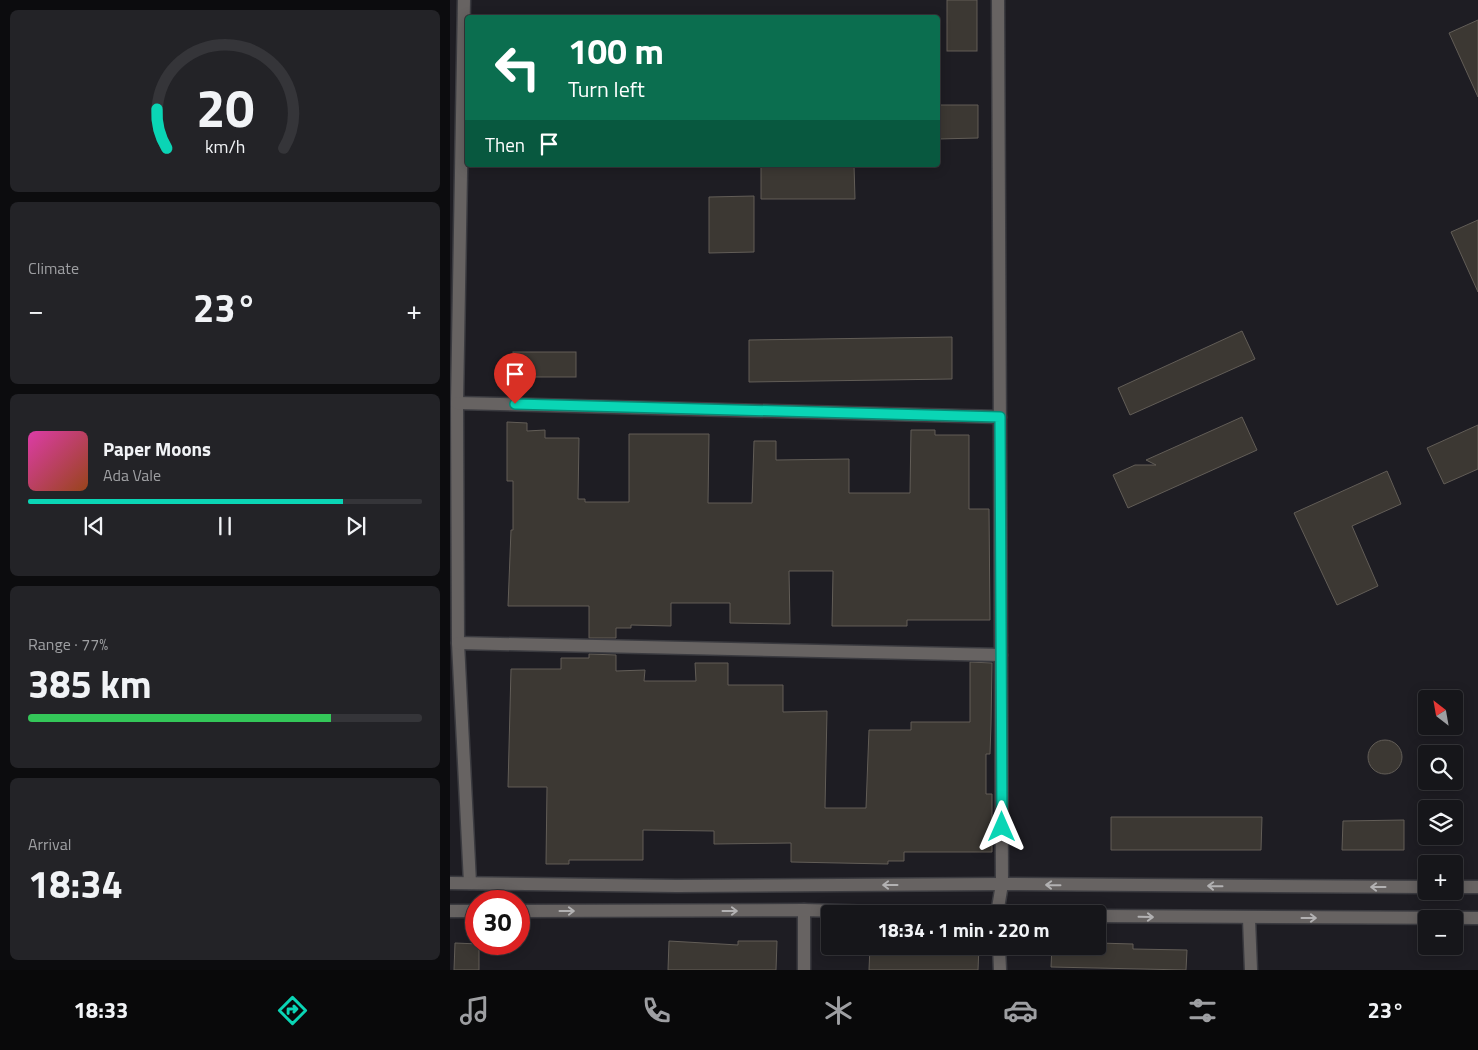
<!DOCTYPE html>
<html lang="en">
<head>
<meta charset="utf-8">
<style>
	body { margin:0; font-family:"Titillium Web",sans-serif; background:#232327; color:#f1f3f6; height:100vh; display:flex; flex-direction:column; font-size:19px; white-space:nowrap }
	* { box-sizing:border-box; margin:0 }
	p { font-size:16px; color:#9e9fa2 }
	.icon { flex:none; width:28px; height:28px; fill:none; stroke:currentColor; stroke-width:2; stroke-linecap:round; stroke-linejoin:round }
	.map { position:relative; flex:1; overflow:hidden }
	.sheet { display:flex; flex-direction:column; gap:10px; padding:10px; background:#0c0c0e; width:450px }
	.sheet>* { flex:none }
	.guide { position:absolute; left:15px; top:15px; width:475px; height:152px; border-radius:5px; box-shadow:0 2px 12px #0003,0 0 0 1px #353539; background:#0b6e4f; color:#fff; overflow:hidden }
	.needle { width:32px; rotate:329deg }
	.buttons { position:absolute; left:968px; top:690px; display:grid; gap:10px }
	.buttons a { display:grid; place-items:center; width:45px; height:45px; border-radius:5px; background:#16161a; box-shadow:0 2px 12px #0003,0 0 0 1px #353539; font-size:25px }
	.speed { position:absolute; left:15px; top:890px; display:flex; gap:10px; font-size:25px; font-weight:700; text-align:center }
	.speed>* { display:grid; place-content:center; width:65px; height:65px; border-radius:50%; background:#16161a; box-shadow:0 2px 12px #0003,0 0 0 1px #353539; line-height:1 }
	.speed .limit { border:8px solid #d22; background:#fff; color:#111 }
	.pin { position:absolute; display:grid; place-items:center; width:42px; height:42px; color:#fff; margin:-51px -21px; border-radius:50% 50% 50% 0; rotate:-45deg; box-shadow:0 0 5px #0007 }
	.pin .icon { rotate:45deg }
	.me { position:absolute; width:55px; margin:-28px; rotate:0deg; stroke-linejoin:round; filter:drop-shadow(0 0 4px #0008) }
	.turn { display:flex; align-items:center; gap:18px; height:105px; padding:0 20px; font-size:22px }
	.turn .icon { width:65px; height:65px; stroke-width:2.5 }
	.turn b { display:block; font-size:35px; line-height:42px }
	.then { display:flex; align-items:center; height:48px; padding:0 20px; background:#0003; gap:10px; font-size:19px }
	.big { font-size:38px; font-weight:700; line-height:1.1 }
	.sheet .card { flex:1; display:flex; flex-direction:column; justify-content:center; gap:8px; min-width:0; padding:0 18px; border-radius:8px; background:#232327 }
	.sheet .dial { align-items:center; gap:0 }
	.dial svg { height:130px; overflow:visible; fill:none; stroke:#353539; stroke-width:7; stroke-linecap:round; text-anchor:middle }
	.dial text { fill:#f1f3f6; stroke:none }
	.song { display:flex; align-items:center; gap:15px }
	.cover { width:60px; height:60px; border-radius:8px; background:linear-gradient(135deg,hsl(320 70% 55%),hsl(20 70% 35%)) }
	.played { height:5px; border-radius:2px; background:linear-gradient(90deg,#0ad5b5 80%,#353539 80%) }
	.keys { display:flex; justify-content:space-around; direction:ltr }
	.heat { display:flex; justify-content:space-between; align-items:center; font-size:28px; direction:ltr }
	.charge { height:8px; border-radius:4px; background:linear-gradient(90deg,#34c759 77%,#353539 0) }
	.trip { position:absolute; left:371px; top:905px; width:285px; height:50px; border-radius:5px; background:#16161a; box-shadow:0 2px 12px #0003,0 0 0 1px #353539; font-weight:700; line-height:50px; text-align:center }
	.dock { display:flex; height:80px; justify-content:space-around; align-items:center; background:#09090a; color:#9e9fa2 }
	.dock .icon { width:35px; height:35px }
	.dock .current { color:#0ad5b5 }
	.dock b { font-size:22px; color:#f1f3f6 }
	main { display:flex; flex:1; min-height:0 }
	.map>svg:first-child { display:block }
	.building { fill:#3c3833; stroke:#625d57 }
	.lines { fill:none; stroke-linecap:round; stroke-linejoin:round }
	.minor-casing { stroke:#3b3b40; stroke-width:15 }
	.tertiary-casing { stroke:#3b3b40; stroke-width:15 }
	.minor { stroke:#676362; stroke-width:12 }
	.tertiary { stroke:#676362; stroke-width:12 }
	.oneway { stroke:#b2b1b2 }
	.route-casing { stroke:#068a76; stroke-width:12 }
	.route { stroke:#0ad5b5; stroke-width:9 }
</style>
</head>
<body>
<main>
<section class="sheet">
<div class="card dial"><svg viewBox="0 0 100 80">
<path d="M14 69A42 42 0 1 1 86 69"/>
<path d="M14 69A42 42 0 0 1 8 45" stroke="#0ad5b5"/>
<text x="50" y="56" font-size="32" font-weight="700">20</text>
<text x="50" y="72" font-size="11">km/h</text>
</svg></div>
<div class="card"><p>Climate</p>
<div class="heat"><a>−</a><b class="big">23°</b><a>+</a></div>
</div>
<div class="card">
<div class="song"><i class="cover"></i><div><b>Paper Moons</b><p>Ada Vale</p></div></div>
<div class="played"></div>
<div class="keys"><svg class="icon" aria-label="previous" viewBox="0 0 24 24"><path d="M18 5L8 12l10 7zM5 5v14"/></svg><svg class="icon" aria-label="pause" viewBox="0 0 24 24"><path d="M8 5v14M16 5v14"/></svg><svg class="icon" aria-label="next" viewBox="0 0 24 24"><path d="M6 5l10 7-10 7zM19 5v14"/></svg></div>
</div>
<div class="card"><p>Range · 77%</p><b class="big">385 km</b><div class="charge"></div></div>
<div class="card"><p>Arrival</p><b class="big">18:34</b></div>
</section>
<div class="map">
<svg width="1028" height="970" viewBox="0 0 1028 970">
	<rect width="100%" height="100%" fill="#1e1d23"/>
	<g class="building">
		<rect x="497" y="0" width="30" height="51"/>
		<polygon points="1028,20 1028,97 999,33"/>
		<polygon points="488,105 528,105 528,138 488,139"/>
		<polygon points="311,165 404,165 405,199 311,199"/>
		<polygon points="304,196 304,252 259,253 259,197"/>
		<polygon points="1028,220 1028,292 1001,232"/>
		<polygon points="792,331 805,359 680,415 668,388"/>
		<polygon points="502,337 502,379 299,382 299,340"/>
		<rect x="63" y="352" width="63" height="25"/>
		<polygon points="792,417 807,450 678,508 663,475 685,465 706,465 696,460"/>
		<polygon points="57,422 77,423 77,431 95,430 95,438 129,438 128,499 135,499 135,502 179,502 179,434 259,434 258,503 302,503 304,441 326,441 326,460 399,459 399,493 460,493 461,430 485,430 485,435 519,435 519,509 539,509 540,620 457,620 457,626 382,626 383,571 339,571 340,624 280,623 280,603 221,603 221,626 181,625 181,628 166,628 166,638 139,638 139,606 58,606 61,530 63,530 63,481 57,481"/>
		<polygon points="1028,425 1028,469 994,484 977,448"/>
		<polygon points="937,471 951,504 902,526 928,586 887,605 844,513"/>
		<polygon points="139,654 166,655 166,671 195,670 194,681 246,681 245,663 278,663 278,685 333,685 333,712 377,711 375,808 416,808 419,730 461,730 461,722 520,722 520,662 542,663 541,724 540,754 536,754 536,794 542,794 542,852 454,852 454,861 438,861 438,864 341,862 341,843 264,844 264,831 193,830 193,860 119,860 119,864 96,864 97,787 58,787 61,669 111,669 111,658 139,658"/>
		<circle cx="935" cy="757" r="17"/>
		<polygon points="661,817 812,817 811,850 661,850"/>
		<polygon points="954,820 954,850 892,850 893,821"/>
		<polygon points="219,941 288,945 288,941 327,941 326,970 218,970"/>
		<polygon points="5,943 29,944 29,970 4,970"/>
		<polygon points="648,943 683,944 683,949 737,950 736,970 601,967 602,946 648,946"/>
		<polygon points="420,946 529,946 528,970 419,970"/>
	</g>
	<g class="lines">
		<defs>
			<g id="minor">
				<polyline points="14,0 7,403 8,643 20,883"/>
				<polyline points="7,403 550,417"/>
				<polyline points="8,643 551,655"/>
				<polyline points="547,914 552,884 548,0"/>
				<polyline points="799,919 801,970"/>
				<polyline points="549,946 550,970"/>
				<polyline points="354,970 354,910"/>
			</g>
			<g id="tertiary">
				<polyline points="0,883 227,886 552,884 976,887"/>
				<polyline points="1004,887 1028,887"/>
				<polyline points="0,911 26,911"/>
				<polyline points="69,911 354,910 500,914"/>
				<polyline points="648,916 1028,918"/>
			</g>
		</defs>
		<use href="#minor" class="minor-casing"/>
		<use href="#tertiary" class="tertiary-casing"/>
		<use href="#minor" class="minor"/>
		<use href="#tertiary" class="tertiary"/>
	</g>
	<defs><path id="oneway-shaft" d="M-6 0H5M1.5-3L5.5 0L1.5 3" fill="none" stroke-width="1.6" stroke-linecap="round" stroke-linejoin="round" transform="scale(1.25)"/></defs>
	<g class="oneway">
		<use href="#oneway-shaft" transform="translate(440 885) rotate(180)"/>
		<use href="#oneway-shaft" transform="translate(603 885) rotate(-179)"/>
		<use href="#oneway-shaft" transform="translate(765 886) rotate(-179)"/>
		<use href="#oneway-shaft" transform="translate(928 887) rotate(-180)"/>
		<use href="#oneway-shaft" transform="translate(117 911)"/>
		<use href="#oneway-shaft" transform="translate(280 911)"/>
		<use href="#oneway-shaft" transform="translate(696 917) rotate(1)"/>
		<use href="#oneway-shaft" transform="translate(859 918)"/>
	</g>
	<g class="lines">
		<defs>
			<polyline id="route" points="65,404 550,417 552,827"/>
		</defs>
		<use href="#route" class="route-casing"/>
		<use href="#route" class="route"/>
	</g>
</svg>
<div class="buttons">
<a><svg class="needle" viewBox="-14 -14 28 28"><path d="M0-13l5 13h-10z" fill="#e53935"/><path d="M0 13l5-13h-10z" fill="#9e9fa2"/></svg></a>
<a><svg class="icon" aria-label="search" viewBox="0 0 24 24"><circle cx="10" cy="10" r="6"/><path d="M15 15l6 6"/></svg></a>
<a><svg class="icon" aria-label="layers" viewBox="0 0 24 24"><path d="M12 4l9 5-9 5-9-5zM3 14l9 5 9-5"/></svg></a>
<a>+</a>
<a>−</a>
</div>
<div class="speed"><div class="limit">30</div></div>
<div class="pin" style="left:65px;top:404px;background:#d93025"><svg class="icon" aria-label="arrive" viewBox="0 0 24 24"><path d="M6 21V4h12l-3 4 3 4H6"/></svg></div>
<svg class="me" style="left:552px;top:827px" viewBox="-20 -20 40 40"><path d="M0-17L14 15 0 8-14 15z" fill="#0ad5b5" stroke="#fff" stroke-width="4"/></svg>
<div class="trip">18:34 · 1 min · 220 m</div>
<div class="guide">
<div class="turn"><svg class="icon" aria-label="left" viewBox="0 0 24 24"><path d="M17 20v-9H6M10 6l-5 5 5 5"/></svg><div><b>100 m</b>Turn left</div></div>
<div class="then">Then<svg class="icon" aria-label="arrive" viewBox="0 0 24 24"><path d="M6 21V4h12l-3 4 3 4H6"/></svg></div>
</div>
</div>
</main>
<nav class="dock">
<b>18:33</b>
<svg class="icon current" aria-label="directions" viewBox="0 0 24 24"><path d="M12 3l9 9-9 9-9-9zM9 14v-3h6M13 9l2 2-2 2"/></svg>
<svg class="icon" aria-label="music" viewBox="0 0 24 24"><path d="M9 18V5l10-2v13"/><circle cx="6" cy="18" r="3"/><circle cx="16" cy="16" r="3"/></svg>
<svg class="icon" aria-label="phone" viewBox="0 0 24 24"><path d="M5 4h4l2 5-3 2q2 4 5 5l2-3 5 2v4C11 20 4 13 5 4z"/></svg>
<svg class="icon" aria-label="climate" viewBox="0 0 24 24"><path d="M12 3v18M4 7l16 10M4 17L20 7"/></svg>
<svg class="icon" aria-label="car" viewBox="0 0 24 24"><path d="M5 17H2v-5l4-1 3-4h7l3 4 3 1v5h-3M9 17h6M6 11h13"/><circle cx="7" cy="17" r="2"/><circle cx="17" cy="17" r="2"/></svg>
<svg class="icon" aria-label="filters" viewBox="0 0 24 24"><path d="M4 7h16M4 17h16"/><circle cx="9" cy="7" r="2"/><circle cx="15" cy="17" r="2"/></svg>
<b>23°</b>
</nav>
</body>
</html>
